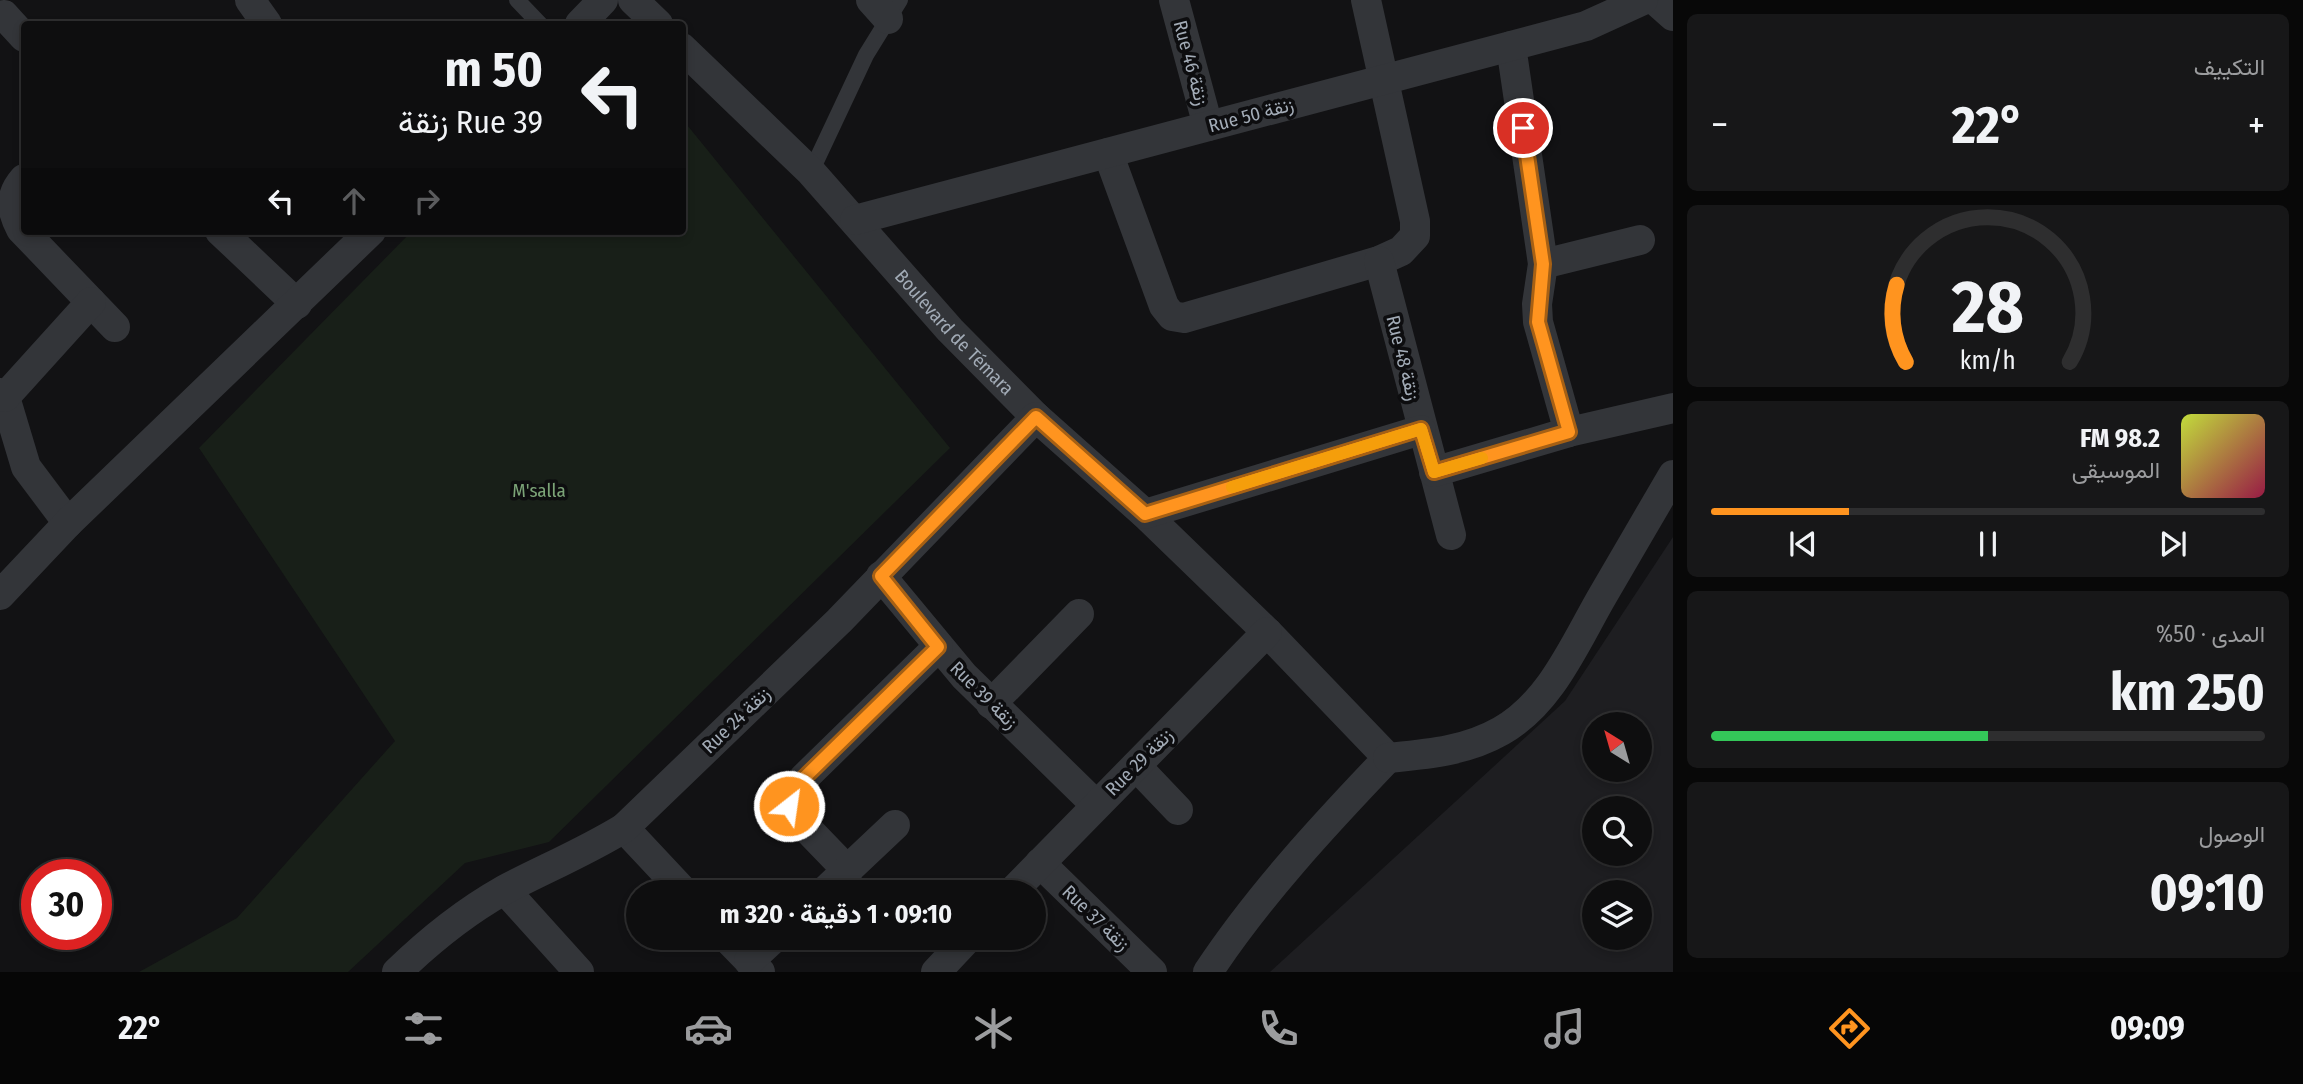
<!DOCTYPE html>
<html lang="ar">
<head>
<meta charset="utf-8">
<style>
	body { margin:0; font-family:"Fira Sans Condensed",Vazirmatn,sans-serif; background:#171718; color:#f1f3f6; direction:rtl; height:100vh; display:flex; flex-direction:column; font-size:26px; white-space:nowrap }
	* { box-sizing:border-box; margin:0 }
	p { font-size:23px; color:#9b9c9e }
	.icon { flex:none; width:38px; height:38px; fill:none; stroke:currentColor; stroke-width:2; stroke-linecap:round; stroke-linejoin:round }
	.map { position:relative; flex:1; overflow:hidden; direction:ltr }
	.details { display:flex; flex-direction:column; gap:14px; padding:14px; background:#080808; width:630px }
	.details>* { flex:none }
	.top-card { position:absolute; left:21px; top:21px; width:665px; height:214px; border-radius:7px; box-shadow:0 4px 10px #0003,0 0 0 2px #2e2e2f; direction:rtl; background:#0e0e0f; color:#f1f3f6; overflow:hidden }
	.needle { width:46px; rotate:323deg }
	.fabs { position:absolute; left:1582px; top:712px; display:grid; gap:14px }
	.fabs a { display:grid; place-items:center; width:70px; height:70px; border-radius:50%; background:#0e0e0f; box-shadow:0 4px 10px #0003,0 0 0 2px #2e2e2f; font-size:35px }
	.speed { position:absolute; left:21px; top:859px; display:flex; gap:14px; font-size:35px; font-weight:700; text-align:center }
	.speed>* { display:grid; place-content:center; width:91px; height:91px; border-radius:50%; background:#0e0e0f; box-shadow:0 4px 10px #0003,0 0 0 2px #2e2e2f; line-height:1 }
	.speed .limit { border:10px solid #d22; background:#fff; color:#111 }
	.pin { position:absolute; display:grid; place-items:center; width:60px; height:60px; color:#fff; margin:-30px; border:4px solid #fff; border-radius:50%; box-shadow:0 2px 7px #0007 }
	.me { position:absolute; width:77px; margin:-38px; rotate:30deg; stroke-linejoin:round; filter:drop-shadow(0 0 5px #0008) }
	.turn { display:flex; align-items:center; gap:24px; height:147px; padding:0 28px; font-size:32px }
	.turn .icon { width:91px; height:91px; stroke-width:2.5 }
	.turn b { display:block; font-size:49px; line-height:60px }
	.lanes { display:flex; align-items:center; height:66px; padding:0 28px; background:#0003; justify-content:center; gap:35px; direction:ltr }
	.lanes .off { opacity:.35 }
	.big { font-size:52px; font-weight:700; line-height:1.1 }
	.details .tile { flex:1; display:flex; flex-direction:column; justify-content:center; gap:10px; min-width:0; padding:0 24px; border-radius:10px; background:#171718 }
	.details .dial { align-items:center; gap:0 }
	.dial svg { height:182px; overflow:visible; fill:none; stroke:#2e2e2f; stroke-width:7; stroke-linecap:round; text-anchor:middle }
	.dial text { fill:#f1f3f6; stroke:none }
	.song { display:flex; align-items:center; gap:21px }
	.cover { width:84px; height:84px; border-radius:10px; background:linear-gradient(135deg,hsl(70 70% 55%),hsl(340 70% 35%)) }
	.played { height:7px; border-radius:4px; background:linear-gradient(90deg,#ff941f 25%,#2e2e2f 25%) }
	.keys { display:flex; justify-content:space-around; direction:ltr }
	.heat { display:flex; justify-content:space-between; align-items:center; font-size:38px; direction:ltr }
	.charge { height:10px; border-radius:5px; background:linear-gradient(90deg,#34c759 50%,#2e2e2f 0) }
	.trip { position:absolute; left:626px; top:880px; width:420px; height:70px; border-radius:35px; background:#0e0e0f; box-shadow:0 4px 10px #0003,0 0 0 2px #2e2e2f; font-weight:700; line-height:70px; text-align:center; direction:rtl }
	.dock { display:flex; height:112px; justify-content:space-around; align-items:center; background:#060606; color:#9b9c9e }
	.dock .icon { width:49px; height:49px }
	.dock .active { color:#ff941f }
	.dock b { font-size:32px; color:#f1f3f6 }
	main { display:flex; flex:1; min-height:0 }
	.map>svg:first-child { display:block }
	.built { fill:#1e1e21; fill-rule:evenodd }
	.green { fill:#181f18 }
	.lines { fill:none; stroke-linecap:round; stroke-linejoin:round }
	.lane { stroke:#333539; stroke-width:16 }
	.street { stroke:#333539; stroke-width:30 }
	.route-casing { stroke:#a66014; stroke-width:18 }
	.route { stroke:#ff941f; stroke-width:12 }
	.slow { stroke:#f59e0b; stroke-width:12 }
	.labels { text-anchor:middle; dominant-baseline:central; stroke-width:7; stroke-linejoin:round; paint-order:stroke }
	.street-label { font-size:19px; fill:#a2abb6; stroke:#0d0d0f }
	.park-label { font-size:19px; fill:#7ba377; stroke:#0d0d0f }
</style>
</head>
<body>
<main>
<section class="details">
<div class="tile"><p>التكييف</p>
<div class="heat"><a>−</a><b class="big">22°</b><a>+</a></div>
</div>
<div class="tile dial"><svg viewBox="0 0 100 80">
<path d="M14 69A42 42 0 1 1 86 69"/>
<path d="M14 69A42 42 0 0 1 10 35" stroke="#ff941f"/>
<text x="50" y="56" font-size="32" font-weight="700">28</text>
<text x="50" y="72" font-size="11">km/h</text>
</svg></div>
<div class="tile">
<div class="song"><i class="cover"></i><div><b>98.2 FM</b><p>الموسيقى</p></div></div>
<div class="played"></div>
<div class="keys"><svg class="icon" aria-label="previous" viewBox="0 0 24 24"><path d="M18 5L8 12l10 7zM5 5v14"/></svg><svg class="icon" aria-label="pause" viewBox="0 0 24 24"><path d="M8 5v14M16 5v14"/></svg><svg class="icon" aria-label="next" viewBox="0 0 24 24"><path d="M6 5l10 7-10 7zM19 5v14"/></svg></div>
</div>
<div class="tile"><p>المدى · 50%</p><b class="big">250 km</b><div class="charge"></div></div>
<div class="tile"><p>الوصول</p><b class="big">09:10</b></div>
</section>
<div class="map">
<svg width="1673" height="972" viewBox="0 0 1673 972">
	<rect width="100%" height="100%" fill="#121214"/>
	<path class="built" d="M1673,537V972H1270L1565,701ZM1594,724H1640V770H1594ZM1594,808H1640V854H1594ZM1594,892H1640V938H1594Z"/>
	<polygon class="green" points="683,120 950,448 549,842 465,863 348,972 139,972 237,918 395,741 199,448 412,231 682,231"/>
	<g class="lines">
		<g class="lane">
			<polyline points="517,0 540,24"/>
			<polyline points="811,172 866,55 900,0"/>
		</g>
		<g class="street">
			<polyline points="250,0 267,24"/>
			<polyline points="633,0 658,24"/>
			<polyline points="871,0 888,19"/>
			<polyline points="1174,0 1208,126"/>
			<polyline points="1655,0 1673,16"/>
			<polyline points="4,15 24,37"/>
			<polyline points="580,24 603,0"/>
			<polyline points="1511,46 1543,264 1537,304 1538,322 1569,432"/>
			<path id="s1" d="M682,48L811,172L950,330L1036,417L1145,514L1267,632L1388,758C1324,825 1259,895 1208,972"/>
			<polyline points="1108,153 1164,306 1172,316 1184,318 1379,261 1401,251 1415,236 1415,221 1366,0"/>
			<path d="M24,179C9,196 11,210 21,229L115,327"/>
			<polyline points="855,220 1586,26 1643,0"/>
			<polyline points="220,231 297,304"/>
			<polyline points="1379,261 1451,535"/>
			<polyline points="1543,264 1640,240"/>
			<polyline points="0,393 5,397 26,467 68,523"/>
			<polyline points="5,397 91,302"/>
			<polyline points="1434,472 1569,432 1673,408"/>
			<polyline points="1145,514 1421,430"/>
			<polyline points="881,576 964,676 1096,805"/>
			<polyline points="0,595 68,523 371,231"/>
			<polyline points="991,704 1079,614"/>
			<path d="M1388,758C1428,754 1466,751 1501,731C1551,703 1575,643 1603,595C1626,555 1650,515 1673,475"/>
			<polyline points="1136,766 1178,810"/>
			<polyline points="624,828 684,892"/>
			<polyline points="1040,863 1152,972"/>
			<polyline points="848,871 792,813 791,798 804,778 938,647"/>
			<polyline points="505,890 579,972"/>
			<polyline points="824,892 895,825"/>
			<polyline points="1012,892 1267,632"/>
			<polyline points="727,938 760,972"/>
			<polyline points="749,961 774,938"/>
			<path d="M397,972C429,941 465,912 504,890C544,869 585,852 624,828L839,621L1036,417"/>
			<polyline points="936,972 968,938"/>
		</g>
	</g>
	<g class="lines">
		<defs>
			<polyline id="route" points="789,806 796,788 804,778 938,647 881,576 1036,417 1145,514 1421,429 1434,472 1569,432 1538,322 1543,264 1523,128"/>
		</defs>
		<use href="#route" class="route-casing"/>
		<use href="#route" class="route"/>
		<polyline class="slow" points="1232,487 1421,429 1434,472 1482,458"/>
	</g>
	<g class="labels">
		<g class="street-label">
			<text transform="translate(1191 63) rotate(75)">Rue 46 زنقة</text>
			<text transform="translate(1251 115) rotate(-15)">Rue 50 زنقة</text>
			<text stroke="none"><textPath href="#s1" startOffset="394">Boulevard de Témara</textPath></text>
			<text transform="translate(1403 358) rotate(76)">Rue 48 زنقة</text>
			<text transform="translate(984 695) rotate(45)">Rue 39 زنقة</text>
			<text transform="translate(736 720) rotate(-44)">Rue 24 زنقة</text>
			<text transform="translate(1139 762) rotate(-45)">Rue 29 زنقة</text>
			<text transform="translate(1096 918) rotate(44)">Rue 37 زنقة</text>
		</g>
		<g class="park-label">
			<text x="539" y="490">M'salla</text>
		</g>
	</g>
</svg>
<div class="fabs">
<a><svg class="needle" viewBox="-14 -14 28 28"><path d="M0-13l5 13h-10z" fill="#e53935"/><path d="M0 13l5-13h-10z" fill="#9b9c9e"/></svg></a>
<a><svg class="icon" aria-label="search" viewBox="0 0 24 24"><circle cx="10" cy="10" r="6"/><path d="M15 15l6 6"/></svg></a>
<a><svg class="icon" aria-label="layers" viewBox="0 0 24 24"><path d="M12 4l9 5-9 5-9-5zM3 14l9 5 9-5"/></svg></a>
</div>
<div class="speed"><div class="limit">30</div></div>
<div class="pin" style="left:1523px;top:128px;background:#d93025"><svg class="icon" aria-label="arrive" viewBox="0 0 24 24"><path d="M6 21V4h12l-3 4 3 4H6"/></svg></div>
<svg class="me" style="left:789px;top:806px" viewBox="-20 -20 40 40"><circle r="17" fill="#ff941f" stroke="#fff" stroke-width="3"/><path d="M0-11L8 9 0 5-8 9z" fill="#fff"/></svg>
<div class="trip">09:10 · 1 دقيقة · 320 m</div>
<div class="top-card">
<div class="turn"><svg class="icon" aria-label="left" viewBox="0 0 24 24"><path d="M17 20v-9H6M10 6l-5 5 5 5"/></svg><div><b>50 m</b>Rue 39 زنقة</div></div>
<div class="lanes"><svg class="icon" aria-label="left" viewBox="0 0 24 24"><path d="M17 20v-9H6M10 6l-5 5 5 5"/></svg><svg class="icon off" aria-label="ahead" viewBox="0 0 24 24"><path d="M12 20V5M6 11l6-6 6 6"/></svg><svg class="icon off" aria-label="right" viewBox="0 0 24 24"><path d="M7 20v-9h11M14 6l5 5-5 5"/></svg></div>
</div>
</div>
</main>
<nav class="dock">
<b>09:09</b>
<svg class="icon active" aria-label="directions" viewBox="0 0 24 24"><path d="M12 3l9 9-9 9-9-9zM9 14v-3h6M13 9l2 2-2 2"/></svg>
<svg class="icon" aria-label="music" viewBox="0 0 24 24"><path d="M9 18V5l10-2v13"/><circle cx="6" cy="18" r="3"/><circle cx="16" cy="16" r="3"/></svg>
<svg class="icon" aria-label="phone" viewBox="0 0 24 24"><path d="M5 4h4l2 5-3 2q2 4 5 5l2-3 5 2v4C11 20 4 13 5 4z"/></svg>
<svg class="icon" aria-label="climate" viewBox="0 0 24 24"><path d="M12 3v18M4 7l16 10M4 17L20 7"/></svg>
<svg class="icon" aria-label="car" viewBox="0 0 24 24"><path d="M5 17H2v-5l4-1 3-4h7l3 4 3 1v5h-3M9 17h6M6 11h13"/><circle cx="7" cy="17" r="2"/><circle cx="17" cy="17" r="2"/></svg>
<svg class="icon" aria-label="filters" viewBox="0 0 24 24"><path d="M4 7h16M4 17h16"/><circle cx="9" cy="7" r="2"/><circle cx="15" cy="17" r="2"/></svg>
<b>22°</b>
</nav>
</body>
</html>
